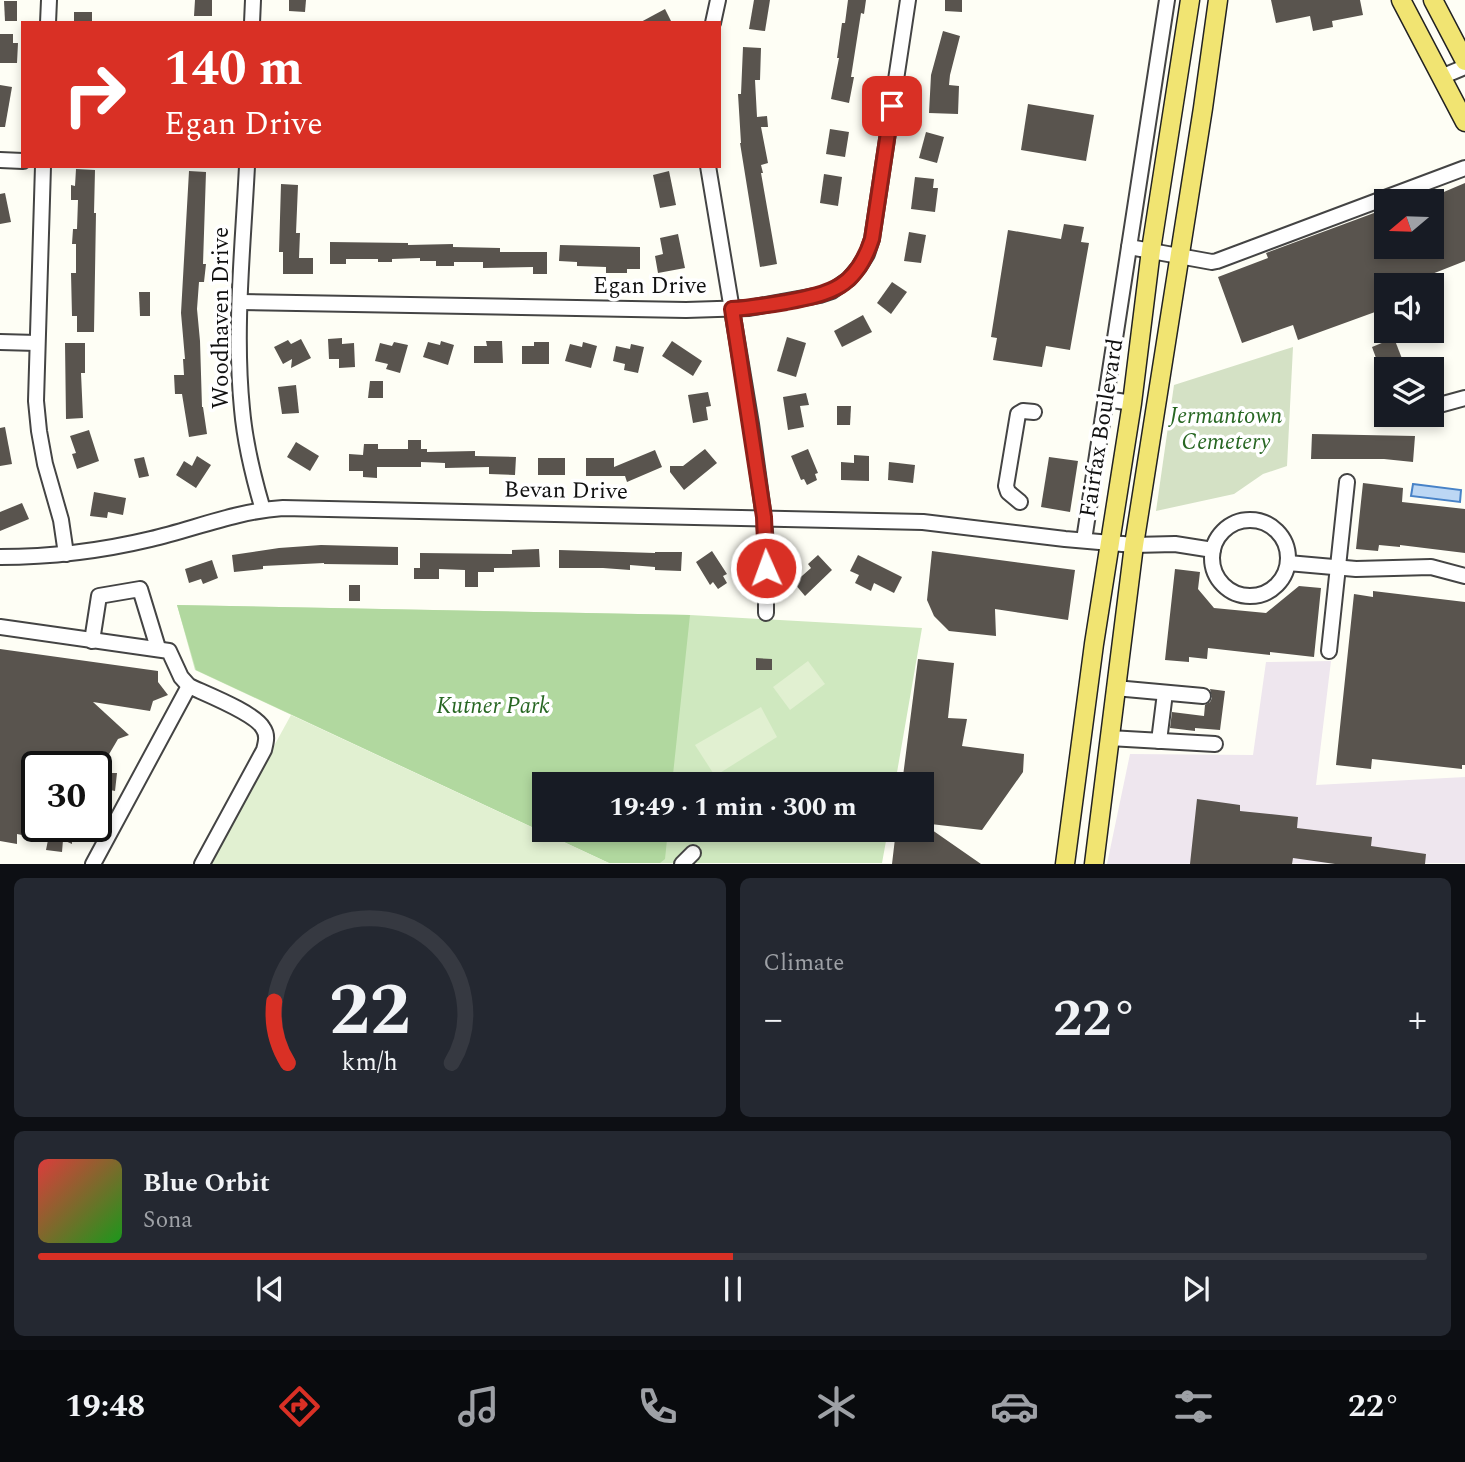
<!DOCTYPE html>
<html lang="en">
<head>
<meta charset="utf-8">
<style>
	body { margin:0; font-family:Spectral,serif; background:#242831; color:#f1f3f6; height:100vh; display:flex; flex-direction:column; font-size:26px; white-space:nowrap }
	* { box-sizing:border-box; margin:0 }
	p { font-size:23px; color:#9ea1a6 }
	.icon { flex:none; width:38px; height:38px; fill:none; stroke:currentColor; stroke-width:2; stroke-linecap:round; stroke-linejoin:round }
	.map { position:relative; height:864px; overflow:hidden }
	.side { display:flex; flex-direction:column; gap:14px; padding:14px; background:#0d0f14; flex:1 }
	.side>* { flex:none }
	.top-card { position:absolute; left:21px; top:21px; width:700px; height:147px; border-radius:0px; box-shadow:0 4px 10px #0003; background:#d93025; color:#fff; overflow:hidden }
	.needle { width:46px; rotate:251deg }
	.controls { position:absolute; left:1374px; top:189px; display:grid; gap:14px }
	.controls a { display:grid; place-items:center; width:70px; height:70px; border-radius:0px; background:#171b24; box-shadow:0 4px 10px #0003; font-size:35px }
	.speed { position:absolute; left:21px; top:751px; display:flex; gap:14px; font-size:35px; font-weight:700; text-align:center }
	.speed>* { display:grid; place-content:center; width:91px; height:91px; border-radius:50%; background:#171b24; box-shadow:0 4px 10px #0003; line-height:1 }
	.speed .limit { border:4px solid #111; border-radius:10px; background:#fff; color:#111 }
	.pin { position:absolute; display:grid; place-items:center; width:60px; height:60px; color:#fff; margin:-30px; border-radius:14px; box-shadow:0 4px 10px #0006 }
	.me { position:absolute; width:77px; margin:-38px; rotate:358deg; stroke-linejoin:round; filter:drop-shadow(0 0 5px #0008) }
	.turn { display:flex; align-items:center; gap:24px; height:147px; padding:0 28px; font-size:32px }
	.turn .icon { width:91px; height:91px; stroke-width:2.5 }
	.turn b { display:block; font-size:49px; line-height:60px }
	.big { font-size:52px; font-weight:700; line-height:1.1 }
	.side .tile { flex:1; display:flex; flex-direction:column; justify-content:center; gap:10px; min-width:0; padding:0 24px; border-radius:10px; background:#242831 }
	.side .dial { align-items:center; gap:0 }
	.dial svg { height:182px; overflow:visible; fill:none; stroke:#363941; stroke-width:7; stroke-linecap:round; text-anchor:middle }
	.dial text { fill:#f1f3f6; stroke:none }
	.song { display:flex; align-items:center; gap:21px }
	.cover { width:84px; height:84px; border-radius:10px; background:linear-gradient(135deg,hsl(0 70% 55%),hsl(120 70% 35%)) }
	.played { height:7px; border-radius:4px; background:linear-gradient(90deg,#d93025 50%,#363941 50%) }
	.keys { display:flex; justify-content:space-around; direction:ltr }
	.heat { display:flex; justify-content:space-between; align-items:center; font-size:38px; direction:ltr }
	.side .tiles { flex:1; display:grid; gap:14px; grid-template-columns:1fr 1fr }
	.tile:last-child { grid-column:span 2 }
	.trip { position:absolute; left:532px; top:772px; width:402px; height:70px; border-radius:0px; background:#171b24; box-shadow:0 4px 10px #0003; font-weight:700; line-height:70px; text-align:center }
	.dock { display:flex; height:112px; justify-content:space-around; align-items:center; background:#090b0e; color:#9ea1a6 }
	.dock .icon { width:49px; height:49px }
	.dock .current { color:#d93025 }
	.dock b { font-size:32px; color:#f1f3f6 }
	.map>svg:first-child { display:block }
	.industrial { fill:#eee6ee }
	.green { fill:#cfe8bf }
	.forest { fill:#b1d89f }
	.cemetery { fill:#d4e1c5 }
	.pitch { fill:#e1f0d1 }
	.water { fill:#bcd7f4; stroke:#4782c7; stroke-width:2 }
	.building { fill:#59544e }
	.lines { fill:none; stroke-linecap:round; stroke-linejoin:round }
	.minor-casing { stroke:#444; stroke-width:18 }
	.major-casing { stroke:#222; stroke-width:21 }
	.minor { stroke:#fff; stroke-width:14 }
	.major { stroke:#f1e472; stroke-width:18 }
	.route-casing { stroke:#8d1f18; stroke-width:18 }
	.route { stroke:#d93025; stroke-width:12 }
	.labels { text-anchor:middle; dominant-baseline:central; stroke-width:7; stroke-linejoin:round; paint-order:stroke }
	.street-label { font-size:23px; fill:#111; stroke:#fff }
	.park-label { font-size:23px; font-style:italic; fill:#286723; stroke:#fff }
</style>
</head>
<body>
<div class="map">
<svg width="1465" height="864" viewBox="0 0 1465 864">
	<rect width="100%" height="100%" fill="#fefef5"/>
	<polygon class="industrial" points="1331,661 1316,785 1465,777 1465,863 1107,864 1130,754 1253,755 1266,662"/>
	<polygon class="green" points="177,605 690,615 922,628 895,784 544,784 544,830 888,830 882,863 609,863 195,670"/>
	<polygon class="forest" points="177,605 690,615 672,784 544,784 544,830 668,830 665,859 660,863 609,863 196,670"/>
	<polygon class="cemetery" points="1293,347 1287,466 1263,474 1234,494 1156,511 1174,385"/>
	<g class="pitch">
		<polygon points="808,661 825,684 790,710 773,687"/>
		<polygon points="761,707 777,737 715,776 695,745"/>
		<polygon points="291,715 609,863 209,864"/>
	</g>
	<polygon class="water" points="1413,484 1461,490 1460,502 1411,496"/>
	<g class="building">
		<polygon points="195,0 212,0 212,16 194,16"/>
		<polygon points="289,0 306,0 305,12 289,11"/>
		<polygon points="754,0 770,0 765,31 749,29"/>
		<polygon points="848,0 866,0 864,14 861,13 851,77 854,77 849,103 831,99 839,58 837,58 842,23 845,23"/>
		<polygon points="945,0 962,0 962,12 945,11"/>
		<polygon points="1271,0 1360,0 1363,15 1332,21 1333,27 1313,31 1310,16 1276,23"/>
		<polygon points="4,1 17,1 17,21 5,21"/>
		<polygon points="665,9 672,23 639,23"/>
		<rect x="74" y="12" width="18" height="11"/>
		<polygon points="943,31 960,36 950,75 949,85 959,86 958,114 929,113 931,75"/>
		<polygon points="0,34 13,34 13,43 18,43 17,63 0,63"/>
		<polygon points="743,47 761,48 760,80 755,80 757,117 767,116 768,127 761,127 768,163 761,165 763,173 761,173 777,264 760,267 740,143 741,143 738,94 741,94"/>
		<polygon points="0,85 12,87 5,127 0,127"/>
		<polygon points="1028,104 1094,115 1086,161 1021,150"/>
		<polygon points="830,129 849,132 845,157 826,154"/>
		<polygon points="926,132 944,137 937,163 919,158"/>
		<polygon points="76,169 95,170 94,213 96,213 94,332 77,332 77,316 72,316 71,273 76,273 76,244 72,244 73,229 77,229 78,200 71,200 71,185 75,186"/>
		<polygon points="189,171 206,172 203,264 206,264 204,282 199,282 197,309 200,341 202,407 203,407 207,434 189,437 182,394 175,394 174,375 184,375 183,359 185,359 181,313"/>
		<polygon points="669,171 676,205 660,208 653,175"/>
		<polygon points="824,174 842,177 838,206 820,203"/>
		<polygon points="915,177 934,179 933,188 938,188 935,212 911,209"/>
		<polygon points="1465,183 1465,261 1404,285 1386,285 1386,308 1298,340 1293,325 1242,343 1218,277 1268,258 1266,253 1374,213 1374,219 1386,214 1386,247 1432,247 1432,197"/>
		<polygon points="281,184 298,185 296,233 300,233 299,258 313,258 313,274 283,274 283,252 279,252"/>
		<polygon points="5,193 11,222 0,224 0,194"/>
		<polygon points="1064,224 1084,227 1081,242 1089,243 1070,350 1046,346 1042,367 993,360 997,338 991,337 1008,230 1061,239"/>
		<polygon points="909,232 926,235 921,263 904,261"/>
		<polygon points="678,234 685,268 658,273 655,256 663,254 660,238"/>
		<polygon points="330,242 408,243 408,245 453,244 453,247 500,248 500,252 547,252 547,274 533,274 533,267 483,268 483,262 454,262 454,266 436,266 436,261 420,261 420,258 392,259 392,262 378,262 378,259 346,259 346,264 330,264"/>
		<polygon points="560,245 640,247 640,269 627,269 627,273 606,273 606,267 577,266 577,262 559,261"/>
		<polygon points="892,282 907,292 891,314 877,303"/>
		<polygon points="139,292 150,292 150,316 140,316"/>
		<polygon points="863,315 872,332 842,347 834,331"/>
		<polygon points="787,337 806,343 796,377 777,371"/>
		<polygon points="342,338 342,344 354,343 355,367 339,368 339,359 329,359 328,339"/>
		<polygon points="1394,338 1406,369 1380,369 1372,347"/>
		<polygon points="301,339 311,358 291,368 292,359 283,364 274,347 288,340 291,344"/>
		<polygon points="441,341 454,345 448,365 423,357 428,342 440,345"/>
		<polygon points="486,341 502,341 503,363 474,363 474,346 487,346"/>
		<polygon points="672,341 702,361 693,376 662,356"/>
		<polygon points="394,342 408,345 400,373 386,369 388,364 375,361 380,343 392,346"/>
		<polygon points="534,342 549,342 549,364 522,364 522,346 534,346"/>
		<polygon points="583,342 597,346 591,368 565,361 570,344 582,347"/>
		<polygon points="65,343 85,343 85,373 81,373 83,418 66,419"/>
		<polygon points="631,344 644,347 638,373 624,370 625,364 613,361 616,346 630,349"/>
		<polygon points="370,381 383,381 383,398 368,398"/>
		<polygon points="296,385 299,413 282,414 278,387"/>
		<polygon points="708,392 711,406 706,407 708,420 693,423 688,395"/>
		<polygon points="806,393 809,405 800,406 804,427 788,430 783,397"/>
		<polygon points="837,406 851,406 850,425 837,425"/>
		<polygon points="5,427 12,464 0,466 0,428"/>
		<polygon points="89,430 99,461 77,469 72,454 76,453 70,436"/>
		<polygon points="1312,434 1415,436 1413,462 1384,459 1311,459"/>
		<polygon points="408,440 421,440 421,449 427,449 427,452 475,451 475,456 516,457 515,475 489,474 489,467 445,468 445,463 421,462 421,467 377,467 377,478 363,477 363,471 349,471 349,454 363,455 364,444 378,444 378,449 408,449"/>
		<polygon points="296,442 319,456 310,471 287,457"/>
		<polygon points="705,449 717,463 684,490 670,472 670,466 683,466"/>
		<polygon points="808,449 818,473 815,474 817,480 807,485 804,479 801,480 791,456"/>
		<polygon points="655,450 662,467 627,482 625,476 586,476 586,458 614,458 614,467"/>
		<polygon points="854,455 869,456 869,481 841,480 841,462 854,463"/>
		<polygon points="197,456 211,465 196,488 176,475 184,461 192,466"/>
		<polygon points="144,457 149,476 139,478 134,459"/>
		<polygon points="1049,457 1078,461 1070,512 1041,507"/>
		<rect x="538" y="458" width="27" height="17"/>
		<polygon points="889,462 915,465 913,483 888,480"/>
		<polygon points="1363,483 1403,488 1402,502 1465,509 1465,553 1400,545 1400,547 1379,545 1378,551 1356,549"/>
		<polygon points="94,492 126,498 123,515 108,512 107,518 90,516"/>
		<polygon points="22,503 29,519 0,531 0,512"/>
		<polygon points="321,545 398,547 398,565 324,564 324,563 263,566 263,569 234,572 232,555 279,548"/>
		<polygon points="539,549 540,567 494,568 494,572 478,572 478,587 465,587 465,570 439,569 439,579 414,579 414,568 420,568 420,553 512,554 512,550"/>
		<polygon points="559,550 655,553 655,552 682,552 681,571 655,570 655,567 630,565 630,570 603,568 559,568"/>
		<polygon points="712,551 727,574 723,576 727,583 718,589 713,582 710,585 696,562"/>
		<polygon points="932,551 1075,570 1068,620 995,609 996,636 949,631 934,616 927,600"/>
		<polygon points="818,555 832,570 805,596 794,583 811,568 808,564"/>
		<polygon points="858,555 902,577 894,593 874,583 871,591 855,583 859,575 850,571"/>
		<polygon points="212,560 218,578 203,584 201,579 189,583 185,569"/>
		<polygon points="1175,569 1200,572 1198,589 1214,608 1266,613 1299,586 1321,588 1314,657 1270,652 1270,655 1208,648 1207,659 1189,657 1189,662 1165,660"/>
		<rect x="349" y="585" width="11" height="16"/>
		<polygon points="1373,591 1465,602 1465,765 1462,765 1462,769 1372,759 1371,769 1336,765 1354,594 1373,597"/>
		<polygon points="0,649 158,671 158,682 168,695 153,701 150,711 93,702 129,735 118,739 108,756 108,773 117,773 115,791 96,787 96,766 37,766 37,826 72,826 72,844 63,840 62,852 46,850 48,840 17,834 17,844 0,841"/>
		<polygon points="756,658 772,659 772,670 756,670"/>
		<polygon points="918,659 954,663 948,718 967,719 962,746 1024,754 1023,772 982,830 922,823 922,784 902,784"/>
		<polygon points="1210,689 1225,691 1220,730 1195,728 1195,731 1170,728 1172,712 1204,716 1205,705 1210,702 1212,698"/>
		<polygon points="1197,799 1240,805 1240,811 1298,817 1297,828 1372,837 1371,846 1426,854 1425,864 1335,864 1293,858 1292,864 1190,864"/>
		<polygon points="922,823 981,864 892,864 896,830 922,830"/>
	</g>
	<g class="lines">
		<defs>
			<g id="minor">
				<polyline points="48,23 49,0"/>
				<polyline points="252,23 253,0"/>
				<polyline points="713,23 718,0"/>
				<polyline points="1441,77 1465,67"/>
				<polyline points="0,160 23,161"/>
				<polyline points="43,166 36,401 39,431 45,464 61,520 66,554"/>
				<path d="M247,166C243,247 234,329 242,409C245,444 253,476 263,510"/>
				<polyline points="708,166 751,424 764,518 766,545 766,613"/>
				<polyline points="1129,247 1212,262 1217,261 1465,168"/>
				<polyline points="240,302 686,310 749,308 820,295 832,291 849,279 859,267 867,254 872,239 908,0"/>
				<polyline points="0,342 37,343"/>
				<polyline points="1106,399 1132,403"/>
				<polyline points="1432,407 1465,398"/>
				<polyline points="1020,502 1008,492 1006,486 1018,414 1023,411 1034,412"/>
				<circle cx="1250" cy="558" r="38"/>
				<polyline points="1084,540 1167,0"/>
				<path d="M0,557C51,557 101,551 151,539C194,529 237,511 283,508L923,522L1065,539L1134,545L1175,544L1213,550"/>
				<polyline points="1288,563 1356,569 1431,567 1465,576"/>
				<path d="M0,627L169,651L181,677L189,686C206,694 255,713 263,728C268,735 266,742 264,750L202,864"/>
				<polyline points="92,641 99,596 140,589 158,648"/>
				<polyline points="1329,651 1347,482"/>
				<polyline points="1115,688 1203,696"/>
				<polyline points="1109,738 1215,744"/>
				<polyline points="1159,741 1165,693"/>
				<polyline points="93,864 189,686"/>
				<polyline points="682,864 693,853"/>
			</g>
			<g id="major">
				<polyline points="1401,0 1465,122"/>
				<polyline points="1433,0 1465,61"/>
				<polyline points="1065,864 1094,644 1132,403 1151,250 1190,0"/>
				<polyline points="1094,864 1134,545 1203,108 1218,0"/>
			</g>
		</defs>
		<use href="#minor" class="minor-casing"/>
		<use href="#major" class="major-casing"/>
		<use href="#minor" class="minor"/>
		<use href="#major" class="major"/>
	</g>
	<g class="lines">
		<defs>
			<path id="route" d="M766,568L764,517L732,309C750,308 768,305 786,302C832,293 856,288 872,239L892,106"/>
		</defs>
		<use href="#route" class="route-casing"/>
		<use href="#route" class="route"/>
	</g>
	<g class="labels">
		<g class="street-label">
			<text x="650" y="286">Egan Drive</text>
			<text transform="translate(221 318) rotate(-90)">Woodhaven Drive</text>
			<text transform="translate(1102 428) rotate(-81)">Fairfax Boulevard</text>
			<text transform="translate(566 491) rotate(1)">Bevan Drive</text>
		</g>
		<g class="park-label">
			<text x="1226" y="416">Jermantown<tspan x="1226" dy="26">Cemetery</tspan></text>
			<text x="493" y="706">Kutner Park</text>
		</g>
	</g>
</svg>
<div class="controls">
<a><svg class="needle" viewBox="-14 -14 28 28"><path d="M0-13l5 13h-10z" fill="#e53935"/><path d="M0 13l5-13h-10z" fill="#9ea1a6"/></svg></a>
<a><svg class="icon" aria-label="sound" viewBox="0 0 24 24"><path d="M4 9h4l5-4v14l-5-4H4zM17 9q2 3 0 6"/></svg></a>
<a><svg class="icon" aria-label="layers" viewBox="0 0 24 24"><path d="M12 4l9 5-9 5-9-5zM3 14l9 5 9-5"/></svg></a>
</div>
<div class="speed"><div class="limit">30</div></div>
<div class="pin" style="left:892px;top:106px;background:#d93025"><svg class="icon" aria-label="arrive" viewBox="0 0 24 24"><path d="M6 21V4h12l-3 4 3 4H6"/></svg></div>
<svg class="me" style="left:766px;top:568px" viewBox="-20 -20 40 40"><circle r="17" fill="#d93025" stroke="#fff" stroke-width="3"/><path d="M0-11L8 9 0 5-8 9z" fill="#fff"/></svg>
<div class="trip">19:49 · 1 min · 300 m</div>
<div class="top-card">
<div class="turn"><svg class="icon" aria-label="right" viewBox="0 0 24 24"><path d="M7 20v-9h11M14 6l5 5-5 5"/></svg><div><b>140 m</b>Egan Drive</div></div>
</div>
</div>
<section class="side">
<div class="tiles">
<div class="tile dial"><svg viewBox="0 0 100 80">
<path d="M14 69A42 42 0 1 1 86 69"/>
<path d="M14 69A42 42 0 0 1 8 42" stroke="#d93025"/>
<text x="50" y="56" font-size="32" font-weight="700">22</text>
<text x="50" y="72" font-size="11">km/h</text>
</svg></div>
<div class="tile"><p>Climate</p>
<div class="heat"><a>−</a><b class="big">22°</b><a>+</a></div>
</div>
<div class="tile">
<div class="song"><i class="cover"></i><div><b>Blue Orbit</b><p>Sona</p></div></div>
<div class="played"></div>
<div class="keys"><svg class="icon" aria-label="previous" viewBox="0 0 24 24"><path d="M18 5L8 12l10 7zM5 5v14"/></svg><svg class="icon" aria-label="pause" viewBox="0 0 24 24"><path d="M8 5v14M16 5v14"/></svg><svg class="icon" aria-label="next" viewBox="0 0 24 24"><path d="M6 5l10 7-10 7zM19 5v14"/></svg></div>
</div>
</div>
</section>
<nav class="dock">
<b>19:48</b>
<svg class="icon current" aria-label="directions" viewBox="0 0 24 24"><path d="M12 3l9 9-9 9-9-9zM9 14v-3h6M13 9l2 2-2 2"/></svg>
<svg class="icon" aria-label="music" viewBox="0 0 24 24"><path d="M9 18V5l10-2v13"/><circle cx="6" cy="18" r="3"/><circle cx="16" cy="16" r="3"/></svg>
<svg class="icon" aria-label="phone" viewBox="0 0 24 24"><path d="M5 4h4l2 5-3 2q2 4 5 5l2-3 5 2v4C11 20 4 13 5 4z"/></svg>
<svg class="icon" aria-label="climate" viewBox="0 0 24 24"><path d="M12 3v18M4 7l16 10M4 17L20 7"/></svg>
<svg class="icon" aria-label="car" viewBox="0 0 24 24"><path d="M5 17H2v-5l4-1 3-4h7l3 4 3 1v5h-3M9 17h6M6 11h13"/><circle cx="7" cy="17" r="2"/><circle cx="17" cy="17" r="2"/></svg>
<svg class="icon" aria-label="filters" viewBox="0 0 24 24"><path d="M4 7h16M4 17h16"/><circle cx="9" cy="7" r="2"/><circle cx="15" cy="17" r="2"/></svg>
<b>22°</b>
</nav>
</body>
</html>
